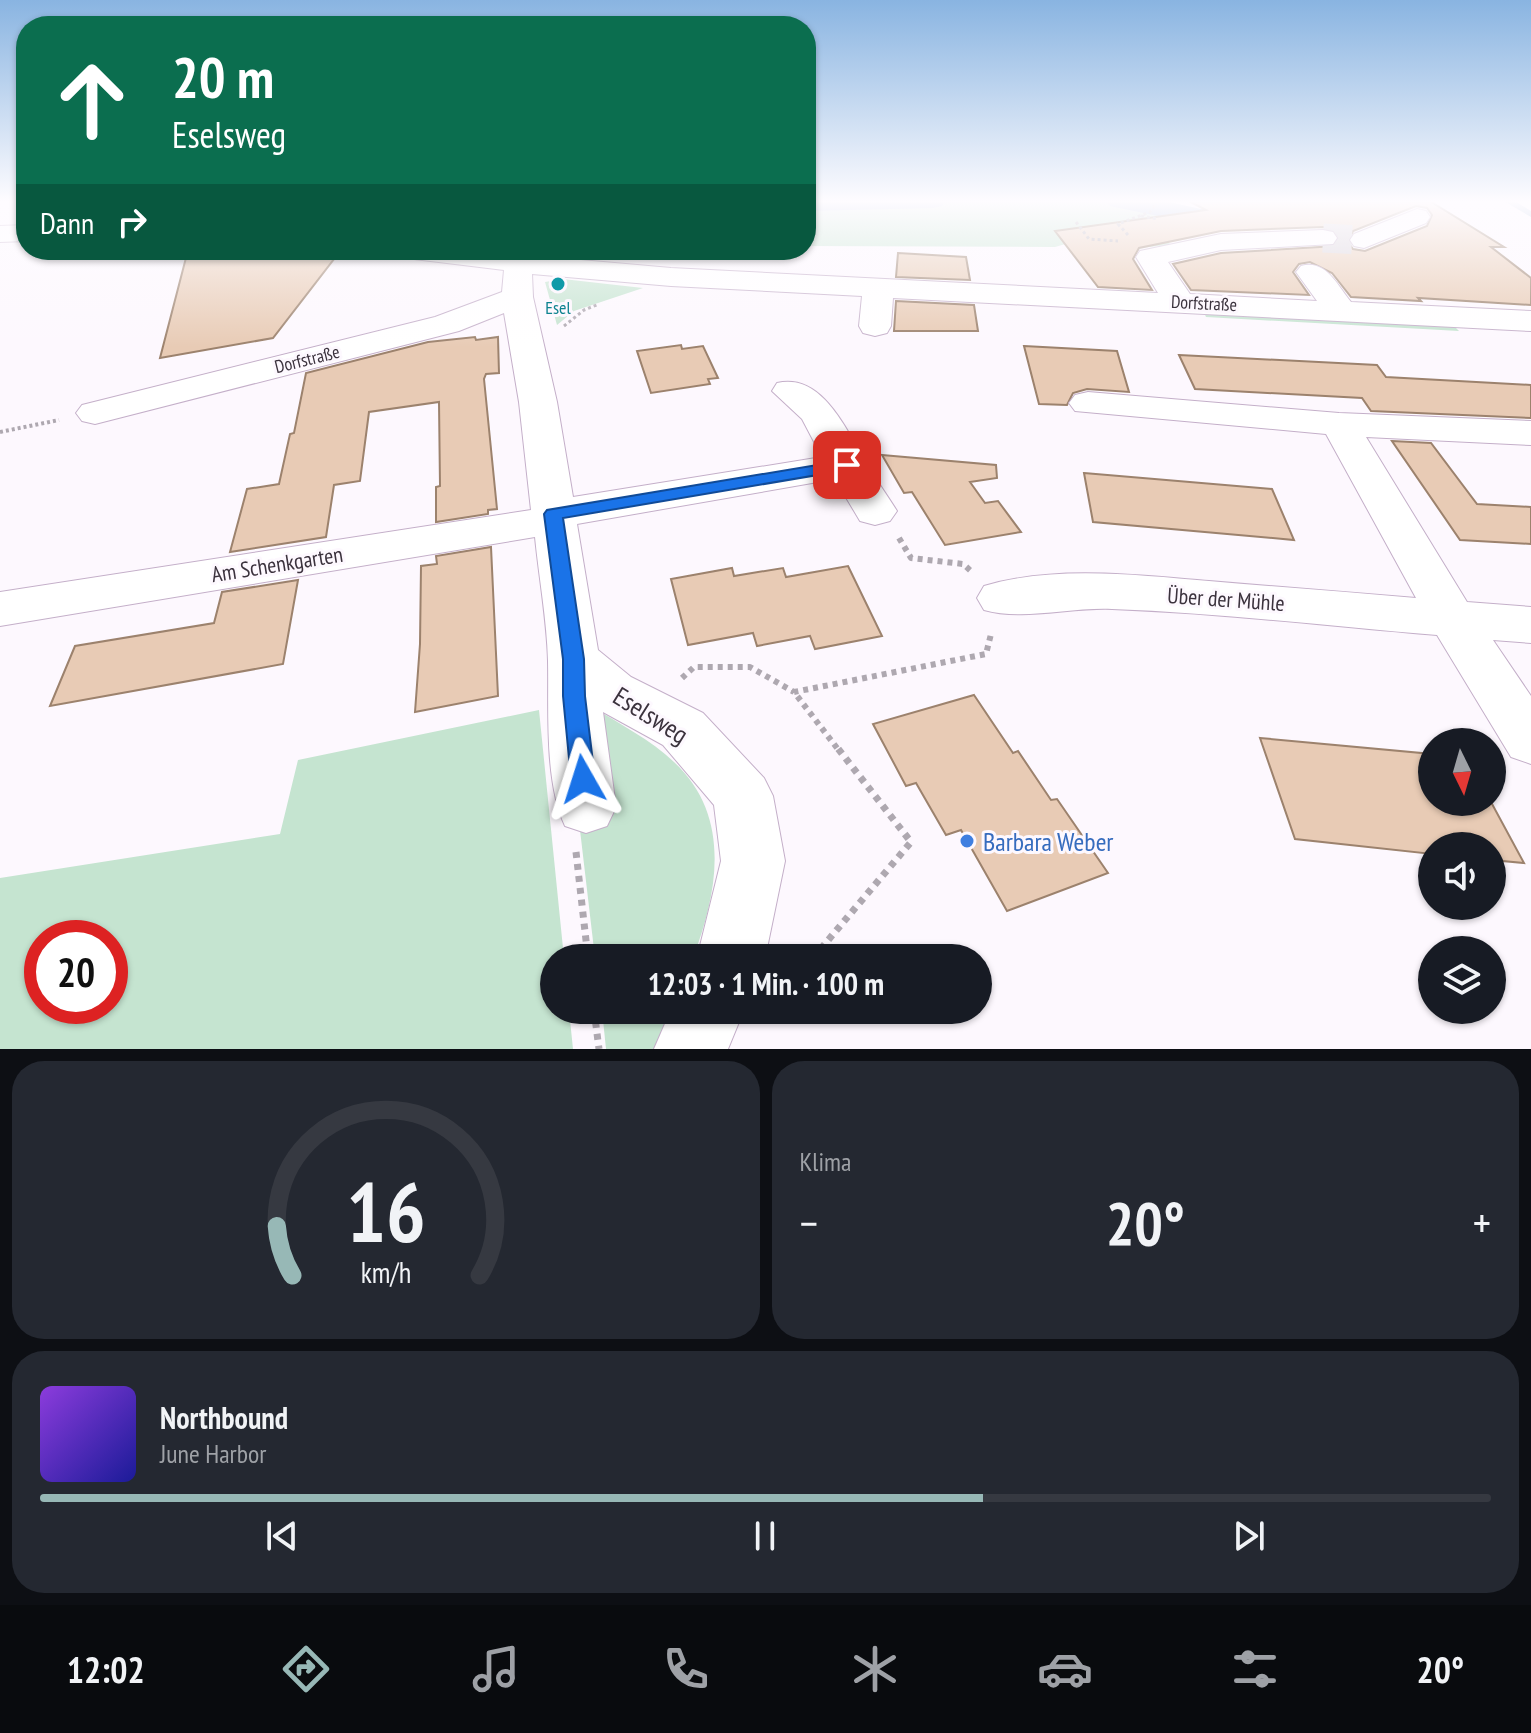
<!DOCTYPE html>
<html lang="de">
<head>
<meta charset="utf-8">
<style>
	body { margin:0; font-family:"PT Sans Narrow",sans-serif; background:#242831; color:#f1f3f6; height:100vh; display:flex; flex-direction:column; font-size:30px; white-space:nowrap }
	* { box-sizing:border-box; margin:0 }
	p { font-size:26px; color:#9ea1a6 }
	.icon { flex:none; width:44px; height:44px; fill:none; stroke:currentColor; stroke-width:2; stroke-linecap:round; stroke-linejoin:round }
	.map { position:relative; height:1049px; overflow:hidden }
	.side { display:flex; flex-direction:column; gap:12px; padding:12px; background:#0d0f14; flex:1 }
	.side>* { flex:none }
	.top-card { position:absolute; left:16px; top:16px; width:800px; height:244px; border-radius:32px; box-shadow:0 2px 6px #0004; background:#0b6e4f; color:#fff; overflow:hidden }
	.needle { width:52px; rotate:175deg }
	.fabs { position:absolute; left:1418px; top:728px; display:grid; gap:16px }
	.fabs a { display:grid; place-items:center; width:88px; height:88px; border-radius:50%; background:#171b24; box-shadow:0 2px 6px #0004; font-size:40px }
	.speed { position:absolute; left:24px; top:920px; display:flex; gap:16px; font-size:40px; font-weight:700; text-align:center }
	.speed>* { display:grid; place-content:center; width:104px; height:104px; border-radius:50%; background:#171b24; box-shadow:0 2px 6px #0004; line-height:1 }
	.speed .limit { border:12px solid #d22; background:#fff; color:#111 }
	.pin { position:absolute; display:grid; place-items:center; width:68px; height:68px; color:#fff; margin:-34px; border-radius:16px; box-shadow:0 4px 12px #0006 }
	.me { position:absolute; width:88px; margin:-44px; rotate:354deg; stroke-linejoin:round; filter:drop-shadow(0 0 6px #0008) }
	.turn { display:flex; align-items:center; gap:28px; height:168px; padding:0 24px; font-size:36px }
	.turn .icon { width:104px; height:104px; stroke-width:2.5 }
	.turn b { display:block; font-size:56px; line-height:68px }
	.then { display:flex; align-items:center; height:76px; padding:0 24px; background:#0003; gap:16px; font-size:30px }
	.big { font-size:60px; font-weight:800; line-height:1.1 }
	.side .card { flex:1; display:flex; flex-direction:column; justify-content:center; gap:12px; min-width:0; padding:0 28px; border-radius:32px; background:#242831 }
	.side .dial { align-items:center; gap:0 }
	.dial svg { height:208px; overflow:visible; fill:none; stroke:#363941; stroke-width:7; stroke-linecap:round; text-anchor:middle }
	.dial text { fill:#f1f3f6; stroke:none }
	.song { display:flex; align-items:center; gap:24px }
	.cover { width:96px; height:96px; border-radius:12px; background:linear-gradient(135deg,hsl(270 70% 55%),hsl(240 70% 35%)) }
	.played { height:8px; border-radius:4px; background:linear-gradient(90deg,#97b8b6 65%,#363941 65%) }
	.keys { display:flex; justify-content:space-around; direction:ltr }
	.heat { display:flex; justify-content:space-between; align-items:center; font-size:44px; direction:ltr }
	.side .tiles { flex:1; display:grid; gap:12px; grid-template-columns:1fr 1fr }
	.card:last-child { grid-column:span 2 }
	.trip { position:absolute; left:540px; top:944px; width:452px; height:80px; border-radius:40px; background:#171b24; box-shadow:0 2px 6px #0004; font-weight:800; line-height:80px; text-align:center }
	.dock { display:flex; height:128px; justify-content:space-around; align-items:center; background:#090b0e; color:#9ea1a6 }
	.dock .icon { width:56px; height:56px }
	.dock .selected { color:#97b8b6 }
	.dock b { font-size:36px; color:#f1f3f6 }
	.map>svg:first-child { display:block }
	.green { fill:#c5e4d0; fill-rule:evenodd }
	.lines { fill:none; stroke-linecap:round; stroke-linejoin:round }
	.stream { fill:#9cb5d6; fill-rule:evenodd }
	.canal { fill:#9cb5d6; fill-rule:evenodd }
	.building { fill:#e8cbb5; stroke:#9c826d; stroke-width:2; fill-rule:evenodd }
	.minor-tunnel { stroke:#d6d0d7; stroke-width:29; stroke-dasharray:29 15; stroke-linecap:butt }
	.minor-casing { stroke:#c4afc9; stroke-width:2 }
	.path-far3 { stroke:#aea8b0; stroke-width:3; stroke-dasharray:3 3; stroke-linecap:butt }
	.path-far2 { stroke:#aea8b0; stroke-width:4; stroke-dasharray:3 3; stroke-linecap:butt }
	.path-far1 { stroke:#aea8b0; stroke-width:6; stroke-dasharray:5 5; stroke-linecap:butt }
	.path { stroke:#aea8b0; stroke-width:7; stroke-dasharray:6 6; stroke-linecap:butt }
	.minor { fill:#fff; fill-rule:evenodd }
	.route { fill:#1a73e8; stroke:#114b97; stroke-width:2 }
	.culture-dot { fill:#0f9aa8; stroke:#fdf8fe; stroke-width:3 }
	.shop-dot { fill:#3f7fe0; stroke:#fdf8fe; stroke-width:3 }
	.labels { text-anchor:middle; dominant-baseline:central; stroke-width:6; stroke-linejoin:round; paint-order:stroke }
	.far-street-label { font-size:18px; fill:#3b323d; stroke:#fdf8fe }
	.far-culture-label { font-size:18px; fill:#0d838f; stroke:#fdf8fe }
	.street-label { font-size:22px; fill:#3b323d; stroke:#fdf8fe }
	.near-street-label { font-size:26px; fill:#3b323d; stroke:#fdf8fe }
	.near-shop-label { font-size:26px; fill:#366cbe; stroke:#fdf8fe; text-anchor:start }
</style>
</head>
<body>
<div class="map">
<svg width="1531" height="1049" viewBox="0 0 1531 1049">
	<rect width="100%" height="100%" fill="#fdf8fe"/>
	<g class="green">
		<polygon points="806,200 1151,200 1142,210 1162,215 1136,224 1172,245 1125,249 1069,243 1055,247 806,246"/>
		<polygon points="563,279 643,288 574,311 557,325 545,282"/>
		<polygon points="1203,310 1452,324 1459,331 1206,317"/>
		<path d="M591,706C618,723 651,740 674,762C732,816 718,892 693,958H595L580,830L609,823Z"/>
		<path d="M539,710L564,958H554V1010H569L573,1049H0V878L280,834L298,760ZM42,938H110V1006H42Z"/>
		<polygon points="602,1010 671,1010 655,1049 606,1049"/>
	</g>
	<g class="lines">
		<polygon class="stream" points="1502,200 1513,200 1531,211 1531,217"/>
		<g class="canal">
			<polygon points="806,200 946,200 942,206 933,208 806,211"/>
			<polygon points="1106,200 1160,200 1201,209 1228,205 1238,207 1242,213 1238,219 1201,225 1110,206"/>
		</g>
	</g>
	<g class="building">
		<path d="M1187,200H1428L1504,247H1491L1531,278V305L1418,298L1421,301L1351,297L1332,273L1310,262L1299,264L1293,272L1309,295L1191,290L1173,264L1221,253L1336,246L1340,240L1336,230L1323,227L1221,231L1139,248L1133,259L1152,290L1098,287L1055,231L1206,210ZM1416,206L1427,208L1432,215L1427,226L1365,251L1353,249L1348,242L1353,231Z"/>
		<polygon points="188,250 268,251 341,250 273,338 160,358"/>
		<polygon points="898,253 966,257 970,280 896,277"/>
		<polygon points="896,301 974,305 978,331 894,331"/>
		<polygon points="475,337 476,340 498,337 499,373 486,374 484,379 497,509 488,510 488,514 436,522 436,487 440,486 439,402 369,412 360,481 334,485 326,537 230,552 247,489 279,484 290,434 294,433 306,373 428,342"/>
		<polygon points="681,345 682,349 703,346 718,378 708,379 710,384 651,393 637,351"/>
		<polygon points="1024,346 1117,351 1129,392 1087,389 1073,393 1067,405 1039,404"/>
		<polygon points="1179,355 1377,365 1386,377 1531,385 1531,418 1371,411 1362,398 1195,389"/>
		<polygon points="1392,441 1431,443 1477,504 1531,507 1531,544 1460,540"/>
		<polygon points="882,455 996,465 997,478 970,482 985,503 998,501 1021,532 945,545 912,492 904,493"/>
		<polygon points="1084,473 1272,489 1294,540 1093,522"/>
		<polygon points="491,547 498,696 415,712 420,644 421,566 437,564 436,556"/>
		<polygon points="848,566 882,636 815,649 810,636 757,646 753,633 688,645 671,579 732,568 734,576 783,568 786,577"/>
		<polygon points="298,580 283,664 50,706 75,646 214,623 222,592"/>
		<polygon points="974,695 1013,753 1018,751 1051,800 1057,799 1108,873 1007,911 961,830 946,835 916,783 906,786 873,724"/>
		<polygon points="1260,738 1432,754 1432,802 1491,802 1524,863 1492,860 1492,846 1432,846 1432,854 1295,839"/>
	</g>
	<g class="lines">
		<polyline class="minor-tunnel" points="1323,238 1364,240"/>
		<defs>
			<g id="minor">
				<polygon points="1417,209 1426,211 1430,217 1426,223 1364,248 1354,246 1350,240 1354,234"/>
				<polygon points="26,225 26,241 0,242 0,226"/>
				<path d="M1323,230L1333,232L1337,238L1333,244L1221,250L1168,262L1190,294L1317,301L1296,272L1301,266C1326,259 1337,285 1351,302L1531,311V331L893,298L891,326L887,333L875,336L863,333L859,326L862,296L671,286L532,274L533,297L557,402L573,497L822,457L802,419L772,391L777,383C823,372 847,432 867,464C876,480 887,495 897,511L890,521L875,525L860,521L835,479L577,524L598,650L631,677L703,713L764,778L773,796L785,861L765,958H697L721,861L714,805L663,745L603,712L616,807L607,826L586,833L565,826C544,781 549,710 548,661C547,620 539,578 535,537L0,626V592L531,510L519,402L504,313L459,331L95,424L82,421L76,413L82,405L435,317L502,292L504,270L414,259L404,256L400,250H484L518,254L522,250H552L547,257L671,268L1158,293L1136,257L1140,251L1221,234Z"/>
				<path d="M1088,392L1339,413L1531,421V445L1366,437L1467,602L1531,607V643L1493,640L1531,696V764L1511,757L1437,635C1329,626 1220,613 1112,609C1071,607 1023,621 984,610L977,598L984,586C1055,565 1136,575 1209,581C1278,587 1347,592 1416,598L1326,434L1075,411L1069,403L1075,395Z"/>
				<polygon points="671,1010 744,1010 728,1049 654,1049"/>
			</g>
		</defs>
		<use href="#minor" class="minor-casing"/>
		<g class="path-far3">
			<polyline points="1141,216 1158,219"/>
			<polyline points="1076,222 1089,239 1118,241"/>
			<polyline points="1128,235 1118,224 1150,212 1158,200"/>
			<polyline points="564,326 584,310 599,304"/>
		</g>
		<polyline class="path-far2" points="0,432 59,420"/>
		<g class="path-far1">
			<polyline points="899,538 911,558 963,564 971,571"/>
			<polyline points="682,678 694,667 750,667 794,692"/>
			<polyline points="837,748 794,692 986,654 991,634"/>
		</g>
		<g class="path">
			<polyline points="576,852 588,958"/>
			<polyline points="813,958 911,842 836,746"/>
			<polyline points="594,1010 599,1049"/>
		</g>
		<use href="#minor" class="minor"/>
	</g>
	<linearGradient id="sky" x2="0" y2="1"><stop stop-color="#89b4e1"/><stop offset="0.58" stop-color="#fefcff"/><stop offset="1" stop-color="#fefcff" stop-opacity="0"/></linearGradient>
	<rect width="1531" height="347" fill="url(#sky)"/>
	<polygon class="route" points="847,460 853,462 855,465 853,469 563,518 584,659 585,696 595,779 591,786 583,789 574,786 571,779 563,696 563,659 544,514 547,510"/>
	<circle class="culture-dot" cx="558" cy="284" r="8"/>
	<circle class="shop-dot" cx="967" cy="841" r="8"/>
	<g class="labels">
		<g class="far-street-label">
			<text transform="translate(1204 303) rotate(3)">Dorfstraße</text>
			<text transform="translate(307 359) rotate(-14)">Dorfstraße</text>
		</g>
		<g class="far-culture-label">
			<text x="558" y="307">Esel</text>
		</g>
		<g class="street-label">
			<text transform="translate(277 564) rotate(-9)">Am Schenkgarten</text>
			<text transform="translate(1226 599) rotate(4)">Über der Mühle</text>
		</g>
		<g class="near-street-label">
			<text transform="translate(651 715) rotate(32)">Eselsweg</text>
		</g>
		<g class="near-shop-label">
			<text x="983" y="841">Barbara Weber</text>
		</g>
	</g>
</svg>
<div class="fabs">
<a><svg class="needle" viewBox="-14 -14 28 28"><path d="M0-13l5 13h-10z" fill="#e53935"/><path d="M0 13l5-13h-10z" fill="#9ea1a6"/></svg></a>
<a><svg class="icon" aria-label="sound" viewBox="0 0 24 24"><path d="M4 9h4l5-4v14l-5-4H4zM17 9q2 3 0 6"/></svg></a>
<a><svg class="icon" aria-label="layers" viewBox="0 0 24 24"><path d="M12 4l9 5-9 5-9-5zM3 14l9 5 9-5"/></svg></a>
</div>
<div class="speed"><div class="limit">20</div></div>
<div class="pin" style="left:847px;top:465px;background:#d93025"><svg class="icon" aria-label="arrive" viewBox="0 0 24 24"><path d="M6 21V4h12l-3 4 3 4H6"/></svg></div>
<svg class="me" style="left:583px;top:779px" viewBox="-20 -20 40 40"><path d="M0-17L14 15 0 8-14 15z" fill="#1a73e8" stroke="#fff" stroke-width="4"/></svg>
<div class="trip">12:03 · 1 Min. · 100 m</div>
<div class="top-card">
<div class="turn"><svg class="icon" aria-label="ahead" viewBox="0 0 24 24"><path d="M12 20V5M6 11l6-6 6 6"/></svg><div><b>20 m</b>Eselsweg</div></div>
<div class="then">Dann<svg class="icon" aria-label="right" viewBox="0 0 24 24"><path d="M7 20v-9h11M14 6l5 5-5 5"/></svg></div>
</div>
</div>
<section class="side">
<div class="tiles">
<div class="card dial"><svg viewBox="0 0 100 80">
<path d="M14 69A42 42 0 1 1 86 69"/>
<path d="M14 69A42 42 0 0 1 8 50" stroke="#97b8b6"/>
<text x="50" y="56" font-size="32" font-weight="700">16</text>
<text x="50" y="72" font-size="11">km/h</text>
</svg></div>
<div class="card"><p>Klima</p>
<div class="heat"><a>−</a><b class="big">20°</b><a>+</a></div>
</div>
<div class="card">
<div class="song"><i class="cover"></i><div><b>Northbound</b><p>June Harbor</p></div></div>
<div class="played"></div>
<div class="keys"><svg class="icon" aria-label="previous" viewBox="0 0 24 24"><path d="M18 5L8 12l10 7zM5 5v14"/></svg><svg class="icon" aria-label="pause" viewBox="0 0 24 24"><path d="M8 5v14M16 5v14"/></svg><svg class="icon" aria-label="next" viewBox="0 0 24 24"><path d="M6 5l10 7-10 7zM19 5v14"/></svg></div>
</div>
</div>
</section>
<nav class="dock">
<b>12:02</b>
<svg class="icon selected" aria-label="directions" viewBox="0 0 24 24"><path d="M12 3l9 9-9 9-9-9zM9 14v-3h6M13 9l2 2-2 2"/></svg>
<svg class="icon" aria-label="music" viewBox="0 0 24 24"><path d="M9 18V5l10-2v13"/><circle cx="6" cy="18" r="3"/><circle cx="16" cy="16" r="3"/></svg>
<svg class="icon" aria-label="phone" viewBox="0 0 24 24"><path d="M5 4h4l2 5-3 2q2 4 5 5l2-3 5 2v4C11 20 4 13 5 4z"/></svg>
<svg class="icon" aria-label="climate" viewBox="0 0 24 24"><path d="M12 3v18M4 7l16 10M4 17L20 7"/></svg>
<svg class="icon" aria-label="car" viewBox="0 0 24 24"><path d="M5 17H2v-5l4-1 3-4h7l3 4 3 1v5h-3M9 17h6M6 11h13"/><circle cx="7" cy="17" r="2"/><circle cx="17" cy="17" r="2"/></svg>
<svg class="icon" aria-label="filters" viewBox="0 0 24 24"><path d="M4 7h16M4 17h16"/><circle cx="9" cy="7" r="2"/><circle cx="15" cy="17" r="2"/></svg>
<b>20°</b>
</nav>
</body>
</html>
